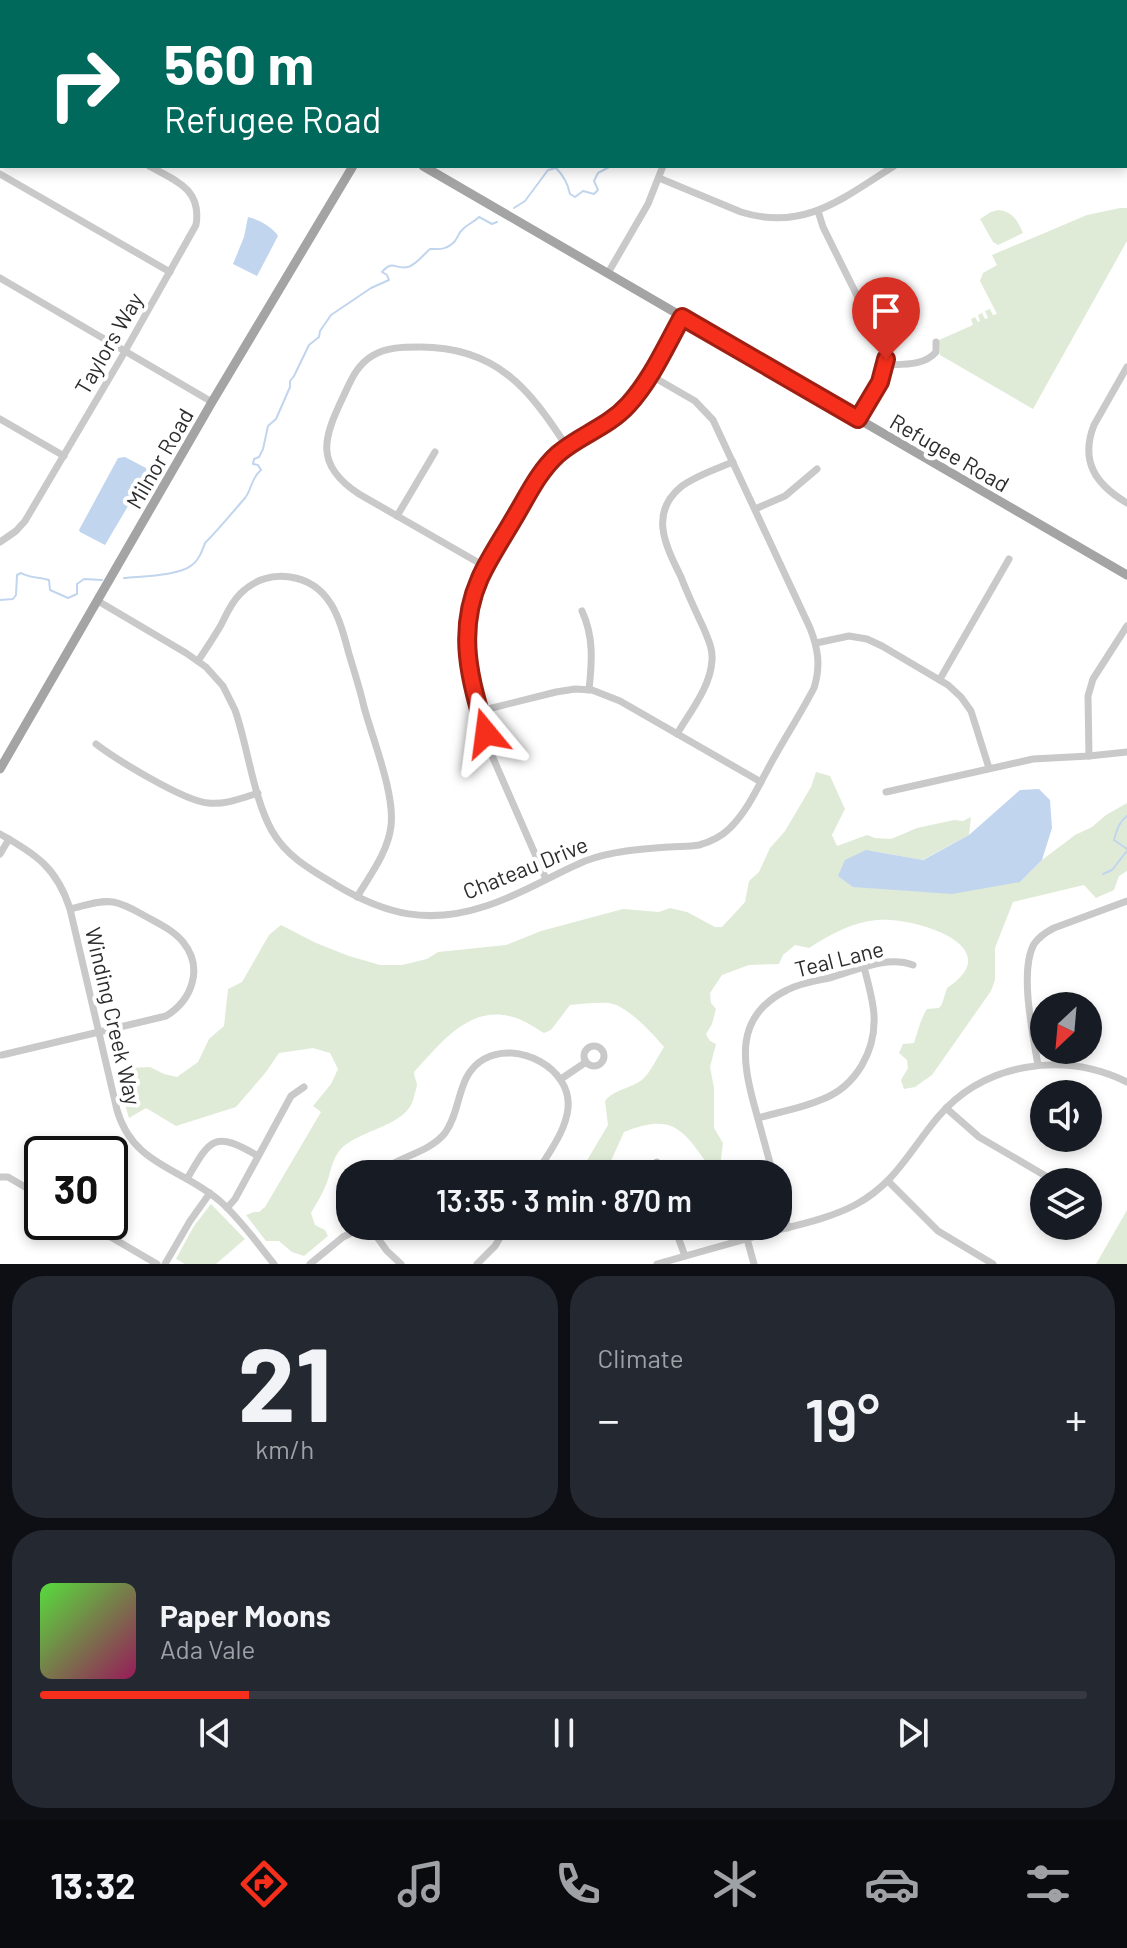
<!DOCTYPE html>
<html lang="en">
<head>
<meta charset="utf-8">
<style>
	body { margin:0; font-family:Barlow,sans-serif; background:#242831; color:#f1f3f6; height:100vh; display:flex; flex-direction:column; font-size:30px; white-space:nowrap }
	* { box-sizing:border-box; margin:0 }
	p { font-size:26px; color:#9ea1a6 }
	.icon { flex:none; width:44px; height:44px; fill:none; stroke:currentColor; stroke-width:2; stroke-linecap:round; stroke-linejoin:round }
	.map { position:relative; height:1264px; overflow:hidden }
	.panel { display:flex; flex-direction:column; gap:12px; padding:12px; background:#0d0f14; flex:1 }
	.panel>* { flex:none }
	.top-card { position:absolute; left:0px; top:0px; width:1128px; height:168px; box-shadow:0 4px 12px #0003; background:#00695c; color:#fff; overflow:hidden }
	.needle { width:52px; rotate:206deg }
	.tools { position:absolute; left:1030px; top:992px; display:grid; gap:16px }
	.tools a { display:grid; place-items:center; width:72px; height:72px; border-radius:50%; background:#171b24; box-shadow:0 4px 12px #0003; font-size:40px }
	.speed { position:absolute; left:24px; top:1136px; display:flex; gap:16px; font-size:40px; font-weight:700; text-align:center }
	.speed>* { display:grid; place-content:center; width:104px; height:104px; border-radius:50%; background:#171b24; box-shadow:0 4px 12px #0003; line-height:1 }
	.speed .limit { border:4px solid #111; border-radius:12px; background:#fff; color:#111 }
	.pin { position:absolute; display:grid; place-items:center; width:68px; height:68px; color:#fff; margin:-82px -34px; border-radius:50% 50% 50% 0; rotate:-45deg; box-shadow:0 0 8px #0007 }
	.pin .icon { rotate:45deg }
	.me { position:absolute; width:88px; margin:-44px; rotate:344deg; stroke-linejoin:round; filter:drop-shadow(0 0 6px #0008) }
	.turn { display:flex; align-items:center; gap:28px; height:168px; padding:0 32px; font-size:36px }
	.turn .icon { width:104px; height:104px; stroke-width:2.5 }
	.turn b { display:block; font-size:56px; line-height:68px }
	.big { font-size:60px; font-weight:600; line-height:1.1 }
	.panel .card { flex:1; display:flex; flex-direction:column; justify-content:center; gap:12px; min-width:0; padding:0 28px; border-radius:32px; background:#242831 }
	.panel .dial { align-items:center; gap:0 }
	.dial b { font-size:104px; line-height:1 }
	.song { display:flex; align-items:center; gap:24px }
	.cover { width:96px; height:96px; border-radius:12px; background:linear-gradient(135deg,hsl(110 70% 55%),hsl(330 70% 35%)) }
	.played { height:8px; border-radius:4px; background:linear-gradient(90deg,#f52f1c 20%,#363941 20%) }
	.keys { display:flex; justify-content:space-around; direction:ltr }
	.heat { display:flex; justify-content:space-between; align-items:center; font-size:44px; direction:ltr }
	.panel .tiles { flex:1; display:grid; gap:12px; grid-template-columns:1fr 1fr }
	.card:last-child { grid-column:span 2 }
	.trip { position:absolute; left:336px; top:1160px; width:456px; height:80px; border-radius:32px; background:#171b24; box-shadow:0 4px 12px #0003; font-weight:600; line-height:80px; text-align:center }
	.tabs { display:flex; height:128px; justify-content:space-around; align-items:center; background:#090b0e; color:#9ea1a6 }
	.tabs .icon { width:56px; height:56px }
	.tabs .current { color:#f52f1c }
	.tabs b { font-size:36px; color:#f1f3f6 }
	.map>svg:first-child { display:block }
	.green { fill:#dfebd7 }
	.water { fill:#c1d5ee }
	.lines { fill:none; stroke-linecap:round; stroke-linejoin:round }
	.stream { stroke:#c1d5ee; stroke-width:2 }
	.minor { stroke:#c9c9c9; stroke-width:7 }
	.major { stroke:#a4a4a4; stroke-width:9 }
	.route-casing { stroke:#9f1f12; stroke-width:20 }
	.route { stroke:#f52f1c; stroke-width:14 }
	.labels { text-anchor:middle; dominant-baseline:central; stroke-width:8; stroke-linejoin:round; paint-order:stroke }
	.street-label { font-size:22px; fill:#2c2c2c; stroke:#fff }
</style>
</head>
<body>
<div class="map">
<svg width="1127" height="1264" viewBox="0 0 1127 1264">
	<rect width="100%" height="100%" fill="#fff"/>
	<g class="green">
		<polygon points="1120,208 1127,208 1127,241 1033,409 940,355 939,340 973,325 971,319 975,317 978,322 980,321 978,315 982,313 985,319 988,318 985,311 990,309 993,315 997,314 980,281 983,273 997,265 992,255 1087,215"/>
		<path d="M998,210C1012,211 1018,221 1023,233L998,245L993,242L980,219L991,212Z"/>
		<path d="M816,772L830,776L845,809L832,835L837,846L867,835L875,838L891,839L917,828L954,820L963,821L971,817L969,835L922,860L866,850L1020,882L1042,860L1075,835L1092,827L1106,815L1127,803V871L1119,876L1114,890L1096,898L1084,885L1013,902L995,948V980L991,991L932,1075L915,1087L904,1089L901,1080L908,1068L907,1060L899,1053L903,1044L914,1043C918,1031 920,1020 927,1009L939,1008L942,1004L947,988C1011,946 913,916 877,920C852,922 829,935 809,948L795,945L783,955L779,964L749,965L722,975L710,993L711,1003L716,1009L712,1024L706,1034L710,1041L716,1044L710,1067L714,1088V1128L723,1143L720,1167L731,1174H712L711,1169C683,1130 674,1112 624,1132L605,1174H579L608,1125L605,1101C614,1089 631,1089 643,1079C650,1073 658,1056 664,1047C652,1033 628,1006 609,1003C597,1002 582,1004 570,1005L551,1030L544,1033C535,1028 526,1021 516,1018C471,1002 441,1043 414,1072C414,1076 416,1080 417,1084C417,1088 415,1092 414,1096C410,1126 359,1129 340,1150C331,1161 331,1173 326,1185C322,1195 316,1204 311,1213L315,1225L325,1230L328,1236L304,1256L292,1252L279,1241H266L246,1215L254,1212H259L265,1207L321,1112L313,1106L331,1084L338,1069L330,1053L313,1048L279,1053L266,1072L236,1107L176,1126L146,1108L129,1118C124,1100 117,1085 128,1068L150,1067L164,1074L177,1077L198,1062L209,1039L224,1026L228,989L242,982L269,935L281,925L316,943L349,956L380,965H402L427,959L438,952L506,945L541,931L623,909L659,912L670,908L687,912L715,927H722L745,902L749,881L759,872L770,848L785,831L811,787Z"/>
		<polygon points="211,1204 245,1239 216,1264 185,1264 176,1259 194,1226"/>
		<polygon points="1127,1210 1127,1264 1096,1264 1126,1212"/>
	</g>
	<g class="water">
		<path d="M248,217C257,219 273,227 278,236L257,276L233,264L244,237Z"/>
		<polygon points="125,457 146,468 147,474 105,545 80,532 79,530 118,458"/>
		<polygon points="1039,789 1050,800 1052,828 1042,860 1020,882 952,894 853,887 838,876 845,860 866,850 923,860 969,835 1020,790"/>
	</g>
	<g class="lines">
		<g class="stream">
			<polyline points="1063,0 1064,2"/>
			<polyline points="0,54 2,54"/>
			<path d="M514,208L525,201L548,170L556,168C564,176 568,184 570,194L575,197L583,191L594,194L598,190L594,181L598,173L611,166"/>
			<path d="M124,578C142,576 179,576 192,565C199,560 202,551 205,543C219,529 232,513 245,498C252,489 251,478 261,470L258,465L253,464L254,459L259,457L263,449L268,426L276,419L290,387V381L294,376L309,345L319,337L320,331L331,315L371,288L389,280L387,275L382,272C393,259 395,270 408,267C416,265 423,255 430,249C440,249 447,250 455,241C460,234 457,235 463,229C468,224 474,222 479,217L492,224L497,222"/>
			<path d="M0,600L13,599L16,595L17,575L21,573C29,578 40,577 49,580L50,590L68,598L77,594V584L84,579L102,580"/>
			<path d="M1127,816C1119,821 1116,831 1114,840L1127,849"/>
			<polyline points="1103,874 1112,870 1127,851"/>
		</g>
		<g class="minor">
			<polyline points="99,2 100,0"/>
			<polyline points="580,2 581,0"/>
			<polyline points="700,2 702,0"/>
			<polyline points="879,2 884,0"/>
			<polyline points="1126,121 1127,122"/>
			<polyline points="0,138 2,135"/>
			<polyline points="0,174 170,272"/>
			<path d="M659,178L741,212C804,232 843,198 894,166"/>
			<path d="M818,211L823,227L884,350C889,377 871,397 858,419"/>
			<polyline points="608,273 648,204 663,166"/>
			<polyline points="0,278 212,402"/>
			<path d="M885,365C903,364 924,366 936,352V342"/>
			<path d="M1127,367L1094,425C1080,461 1095,484 1127,503"/>
			<polyline points="0,419 64,456"/>
			<polyline points="755,509 785,496 817,469"/>
			<polyline points="397,516 435,452"/>
			<path d="M0,542L16,531L25,521L120,360L196,225C202,189 176,181 149,166"/>
			<path d="M486,567L359,494C313,464 324,437 344,395C351,380 357,365 372,356C386,347 404,347 420,347C496,347 529,388 567,447"/>
			<path d="M98,601L186,653L206,667L223,686L235,710C248,747 253,797 272,831C287,857 311,870 336,885C386,915 429,925 486,906C521,895 552,875 585,861C612,851 641,849 669,847C678,846 689,847 699,845C710,842 722,836 730,828C750,808 761,780 775,756C788,733 802,711 814,688C821,666 818,648 810,628L713,420L695,401L650,375"/>
			<path d="M582,611C594,637 592,662 589,690"/>
			<polyline points="816,643 849,636 867,639 882,646 948,685 961,697 971,711 989,768"/>
			<path d="M198,661C206,649 214,637 221,625C227,613 231,603 240,594C254,580 272,574 290,577C331,583 340,620 349,654C354,671 360,689 364,707C373,740 395,794 391,826C388,852 370,875 357,897"/>
			<polyline points="940,679 1009,559"/>
			<polyline points="480,711 556,692 575,689 592,690 620,701 761,782"/>
			<path d="M677,734C690,712 711,686 712,660C713,649 708,639 704,629C696,612 688,595 681,577C666,546 648,513 682,486C697,475 716,469 733,462"/>
			<path d="M96,744C117,760 184,801 208,803C225,805 242,798 258,793"/>
			<polyline points="1089,756 1088,696 1093,679 1127,626"/>
			<polyline points="886,792 1033,759 1089,756 1127,752"/>
			<path d="M0,834C36,854 57,868 70,909L117,1110C133,1166 183,1168 221,1202C241,1220 257,1243 274,1264"/>
			<polyline points="0,854 9,839"/>
			<polyline points="546,879 493,758 468,665 466,638 469,612 480,578 541,473 559,454 611,421 630,404 650,375 682,317"/>
			<circle cx="594" cy="1056" r="10"/>
			<path d="M2,1055L166,1016C192,1000 204,968 183,942C174,931 160,924 147,917C136,911 125,904 113,902C98,900 84,906 70,909"/>
			<path d="M1038,1065C1033,1035 1019,971 1034,944C1039,937 1046,932 1054,928L1127,901"/>
			<polyline points="561,1079 586,1062"/>
			<polyline points="946,1108 979,1137 1056,1182"/>
			<path d="M758,1118C779,1112 802,1108 823,1099C856,1086 876,1051 874,1015C873,999 868,983 864,967"/>
			<polyline points="657,1162 660,1174"/>
			<path d="M377,1174C397,1156 428,1154 445,1133C462,1110 456,1075 484,1059C517,1040 572,1068 568,1108C566,1131 548,1154 536,1174"/>
			<path d="M773,1174C767,1152 761,1130 755,1108C742,1061 734,1016 787,990C800,983 815,981 829,978C855,971 886,955 913,965"/>
			<polyline points="0,1177 8,1177 42,1197"/>
			<path d="M187,1179C210,1139 214,1130 258,1156"/>
			<polyline points="888,1181 938,1231 993,1264"/>
			<polyline points="778,1192 788,1228"/>
			<polyline points="227,1208 235,1199 291,1096 304,1087"/>
			<polyline points="85,1222 157,1264"/>
			<polyline points="369,1226 387,1251 401,1264"/>
			<polyline points="674,1226 685,1256"/>
			<polyline points="747,1239 754,1264"/>
			<polyline points="165,1264 190,1221 210,1193"/>
			<polyline points="310,1264 343,1237 365,1226"/>
			<polyline points="477,1264 495,1246 507,1226"/>
			<path d="M657,1264C696,1253 735,1242 774,1231C802,1224 830,1218 855,1205C896,1183 910,1150 938,1117C985,1062 1064,1051 1127,1082"/>
		</g>
		<g class="major">
			<polyline points="138,0 142,2"/>
			<polyline points="444,2 445,0"/>
			<polyline points="423,166 1127,575"/>
			<polyline points="0,769 212,402 353,166"/>
		</g>
	</g>
	<g class="lines">
		<defs>
			<path id="route" d="M486,733C470,680 456,632 480,578C489,558 502,539 513,520C527,497 538,472 558,454C580,435 608,427 628,405C651,380 666,346 682,317L858,419L880,382L886,359"/>
		</defs>
		<use href="#route" class="route-casing"/>
		<use href="#route" class="route"/>
	</g>
	<g class="labels">
		<g class="street-label">
			<text transform="translate(108 343) rotate(-60)">Taylors Way</text>
			<text transform="translate(950 452) rotate(30)">Refugee Road</text>
			<text transform="translate(159 458) rotate(-60)">Milnor Road</text>
			<text transform="translate(525 867) rotate(-22)">Chateau Drive</text>
			<text transform="translate(839 958) rotate(-14)">Teal Lane</text>
			<text transform="translate(114 1016) rotate(77)">Winding Creek Way</text>
		</g>
	</g>
</svg>
<div class="tools">
<a><svg class="needle" viewBox="-14 -14 28 28"><path d="M0-13l5 13h-10z" fill="#e53935"/><path d="M0 13l5-13h-10z" fill="#9ea1a6"/></svg></a>
<a><svg class="icon" aria-label="sound" viewBox="0 0 24 24"><path d="M4 9h4l5-4v14l-5-4H4zM17 9q2 3 0 6"/></svg></a>
<a><svg class="icon" aria-label="layers" viewBox="0 0 24 24"><path d="M12 4l9 5-9 5-9-5zM3 14l9 5 9-5"/></svg></a>
</div>
<div class="speed"><div class="limit">30</div></div>
<div class="pin" style="left:886px;top:359px;background:#d93025"><svg class="icon" aria-label="arrive" viewBox="0 0 24 24"><path d="M6 21V4h12l-3 4 3 4H6"/></svg></div>
<svg class="me" style="left:486px;top:733px" viewBox="-20 -20 40 40"><path d="M0-17L14 15 0 8-14 15z" fill="#f52f1c" stroke="#fff" stroke-width="4"/></svg>
<div class="trip">13:35 · 3 min · 870 m</div>
<div class="top-card">
<div class="turn"><svg class="icon" aria-label="right" viewBox="0 0 24 24"><path d="M7 20v-9h11M14 6l5 5-5 5"/></svg><div><b>560 m</b>Refugee Road</div></div>
</div>
</div>
<section class="panel">
<div class="tiles">
<div class="card dial"><b>21</b><p>km/h</p></div>
<div class="card"><p>Climate</p>
<div class="heat"><a>−</a><b class="big">19°</b><a>+</a></div>
</div>
<div class="card">
<div class="song"><i class="cover"></i><div><b>Paper Moons</b><p>Ada Vale</p></div></div>
<div class="played"></div>
<div class="keys"><svg class="icon" aria-label="previous" viewBox="0 0 24 24"><path d="M18 5L8 12l10 7zM5 5v14"/></svg><svg class="icon" aria-label="pause" viewBox="0 0 24 24"><path d="M8 5v14M16 5v14"/></svg><svg class="icon" aria-label="next" viewBox="0 0 24 24"><path d="M6 5l10 7-10 7zM19 5v14"/></svg></div>
</div>
</div>
</section>
<nav class="tabs">
<b>13:32</b>
<svg class="icon current" aria-label="directions" viewBox="0 0 24 24"><path d="M12 3l9 9-9 9-9-9zM9 14v-3h6M13 9l2 2-2 2"/></svg>
<svg class="icon" aria-label="music" viewBox="0 0 24 24"><path d="M9 18V5l10-2v13"/><circle cx="6" cy="18" r="3"/><circle cx="16" cy="16" r="3"/></svg>
<svg class="icon" aria-label="phone" viewBox="0 0 24 24"><path d="M5 4h4l2 5-3 2q2 4 5 5l2-3 5 2v4C11 20 4 13 5 4z"/></svg>
<svg class="icon" aria-label="climate" viewBox="0 0 24 24"><path d="M12 3v18M4 7l16 10M4 17L20 7"/></svg>
<svg class="icon" aria-label="car" viewBox="0 0 24 24"><path d="M5 17H2v-5l4-1 3-4h7l3 4 3 1v5h-3M9 17h6M6 11h13"/><circle cx="7" cy="17" r="2"/><circle cx="17" cy="17" r="2"/></svg>
<svg class="icon" aria-label="filters" viewBox="0 0 24 24"><path d="M4 7h16M4 17h16"/><circle cx="9" cy="7" r="2"/><circle cx="15" cy="17" r="2"/></svg>
</nav>
</body>
</html>
